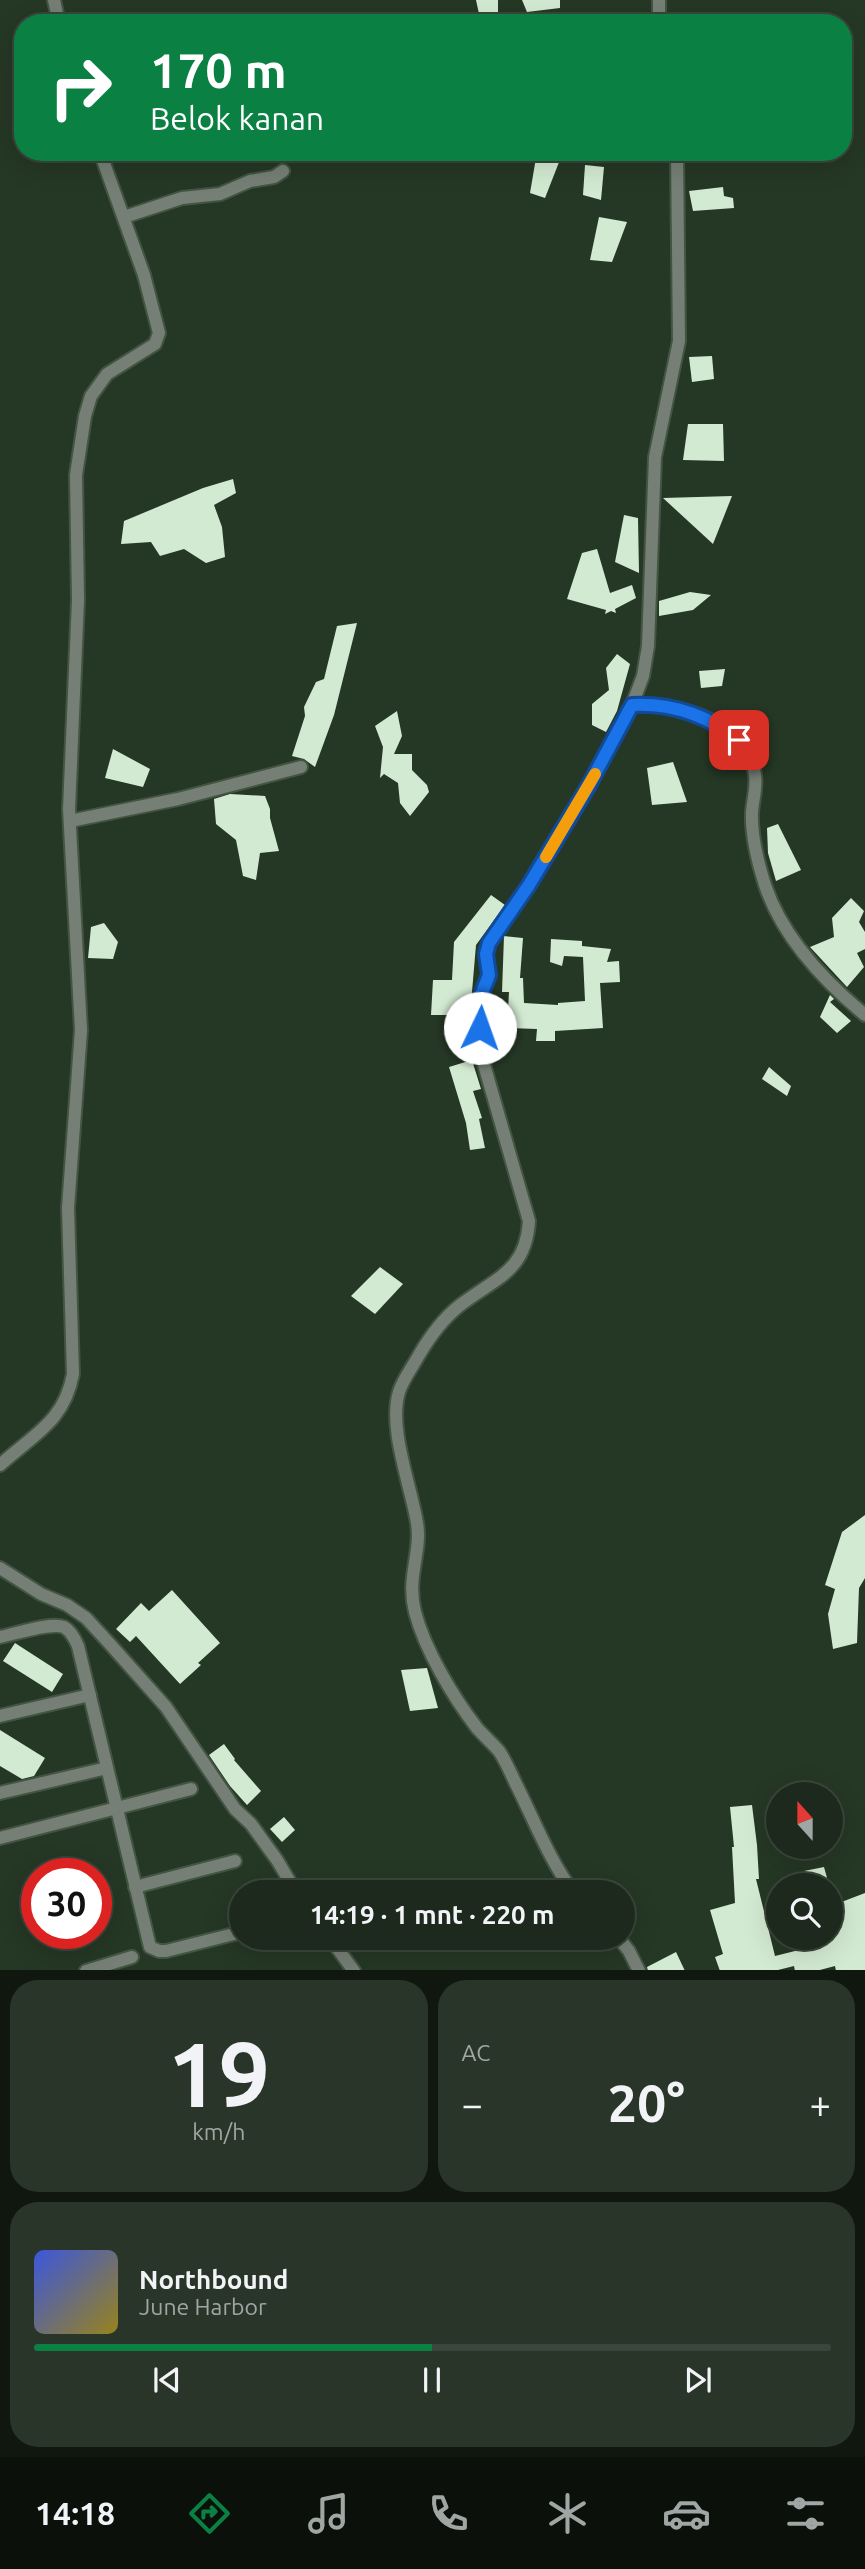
<!DOCTYPE html>
<html lang="id">
<head>
<meta charset="utf-8">
<style>
	body { margin:0; font-family:Ubuntu,sans-serif; background:#293529; color:#f1f3f6; height:100vh; display:flex; flex-direction:column; font-size:26px; white-space:nowrap }
	* { box-sizing:border-box; margin:0 }
	p { font-size:23px; color:#a0a6a3 }
	.icon { flex:none; width:38px; height:38px; fill:none; stroke:currentColor; stroke-width:2; stroke-linecap:round; stroke-linejoin:round }
	.map { position:relative; height:1970px; overflow:hidden }
	.side { display:flex; flex-direction:column; gap:10px; padding:10px; background:#0f170f; flex:1 }
	.side>* { flex:none }
	.hud { position:absolute; left:14px; top:14px; width:838px; height:147px; border-radius:28px; box-shadow:0 7px 28px #0002,0 0 0 2px #3a453b; background:#0b8043; color:#fff; overflow:hidden }
	.needle { width:46px; rotate:339deg }
	.controls { position:absolute; left:766px; top:1782px; display:grid; gap:14px }
	.controls a { display:grid; place-items:center; width:77px; height:77px; border-radius:50%; background:#1c291c; box-shadow:0 7px 28px #0002,0 0 0 2px #3a453b; font-size:35px }
	.speed { position:absolute; left:21px; top:1858px; display:flex; gap:14px; font-size:35px; font-weight:700; text-align:center }
	.speed>* { display:grid; place-content:center; width:91px; height:91px; border-radius:50%; background:#1c291c; box-shadow:0 7px 28px #0002,0 0 0 2px #3a453b; line-height:1 }
	.speed .limit { border:10px solid #d22; background:#fff; color:#111 }
	.pin { position:absolute; display:grid; place-items:center; width:60px; height:60px; color:#fff; margin:-30px; border-radius:14px; box-shadow:0 4px 10px #0006 }
	.me { position:absolute; width:77px; margin:-38px; rotate:3deg; stroke-linejoin:round; filter:drop-shadow(0 0 5px #0008) }
	.turn { display:flex; align-items:center; gap:24px; height:147px; padding:0 21px; font-size:32px }
	.turn .icon { width:91px; height:91px; stroke-width:2.5 }
	.turn b { display:block; font-size:49px; line-height:60px }
	.big { font-size:52px; font-weight:600; line-height:1.1 }
	.side .tile { flex:1; display:flex; flex-direction:column; justify-content:center; gap:10px; min-width:0; padding:0 24px; border-radius:28px; background:#293529 }
	.side .dial { align-items:center; gap:0 }
	.dial b { font-size:91px; line-height:1 }
	.song { display:flex; align-items:center; gap:21px }
	.cover { width:84px; height:84px; border-radius:10px; background:linear-gradient(135deg,hsl(230 70% 55%),hsl(50 70% 35%)) }
	.played { height:7px; border-radius:4px; background:linear-gradient(90deg,#0b8043 50%,#3a453b 50%) }
	.keys { display:flex; justify-content:space-around; direction:ltr }
	.heat { display:flex; justify-content:space-between; align-items:center; font-size:38px; direction:ltr }
	.side .tiles { flex:1; display:grid; gap:10px; grid-template-columns:1fr 1fr }
	.tile:last-child { grid-column:span 2 }
	.trip { position:absolute; left:229px; top:1880px; width:406px; height:70px; border-radius:35px; background:#1c291c; box-shadow:0 7px 28px #0002,0 0 0 2px #3a453b; font-weight:600; line-height:70px; text-align:center }
	.tabs { display:flex; height:112px; justify-content:space-around; align-items:center; background:#0b100b; color:#a0a6a3 }
	.tabs .icon { width:49px; height:49px }
	.tabs .active { color:#0b8043 }
	.tabs b { font-size:32px; color:#f1f3f6 }
	.map>svg:first-child { display:block }
	.building { fill:#d3ead2 }
	.lines { fill:none; stroke-linecap:round; stroke-linejoin:round }
	.street-casing { stroke:#435443; stroke-width:16 }
	.street { stroke:#767f75; stroke-width:12 }
	.route-casing { stroke:#114b97; stroke-width:18 }
	.route { stroke:#1a73e8; stroke-width:12 }
	.slow { stroke:#f59e0b; stroke-width:12 }
</style>
</head>
<body>
<div class="map">
<svg width="865" height="1971" viewBox="0 0 865 1971">
	<rect width="100%" height="100%" fill="#253725"/>
	<g class="building">
		<polygon points="476,0 498,0 498,23 481,23"/>
		<polygon points="522,0 560,0 560,8 527,12"/>
		<polygon points="537,152 563,152 545,198 530,193"/>
		<polygon points="585,165 604,167 601,200 583,195"/>
		<polygon points="723,187 724,196 733,198 734,208 693,211 689,191"/>
		<polygon points="599,217 627,222 612,262 590,260"/>
		<polygon points="712,356 714,379 692,382 689,357"/>
		<polygon points="688,424 723,424 724,461 683,460"/>
		<polygon points="233,479 236,493 214,505 222,527 225,557 206,563 184,549 160,556 151,542 121,544 124,521 203,488"/>
		<polygon points="732,496 713,544 663,498"/>
		<polygon points="624,515 638,518 639,573 615,562"/>
		<polygon points="597,549 610,593 632,585 636,598 615,609 616,613 611,611 605,614 606,610 567,599 582,553"/>
		<polygon points="690,592 711,595 693,610 659,616 659,601"/>
		<polygon points="357,623 334,715 315,767 304,759 292,756 305,716 304,707 316,682 324,679 337,626"/>
		<polygon points="617,654 630,664 617,711 606,732 592,725 592,704 609,690 606,668"/>
		<polygon points="725,669 722,686 701,688 699,671"/>
		<polygon points="397,711 402,736 394,754 412,754 412,770 427,785 429,792 410,816 400,803 398,783 384,774 380,778 383,747 375,726"/>
		<polygon points="113,749 150,769 143,787 105,778"/>
		<polygon points="673,762 687,802 652,805 647,768"/>
		<polygon points="230,794 265,796 270,809 270,818 279,851 260,853 256,880 243,876 236,840 216,824 214,799"/>
		<polygon points="778,824 801,870 776,881 768,853 767,828"/>
		<polygon points="491,895 505,905 476,945 470,1015 431,1015 433,980 452,980 454,942"/>
		<polygon points="851,898 864,911 859,922 865,932 865,949 857,953 864,967 847,987 810,947 834,937 832,918"/>
		<polygon points="104,923 118,942 113,959 88,958 91,927"/>
		<polygon points="504,936 523,938 520,978 523,978 524,1003 558,1005 558,1003 585,1001 583,957 564,956 562,966 550,962 551,939 582,941 582,946 611,949 607,962 619,961 620,982 600,983 603,1028 555,1031 555,1041 536,1041 537,1029 507,1028 509,992 502,992"/>
		<polygon points="830,995 834,999 830,1002 851,1021 837,1033 820,1017"/>
		<polygon points="472,1060 481,1089 473,1091 482,1118 479,1119 485,1148 470,1150 466,1123 449,1067"/>
		<polygon points="769,1067 791,1086 787,1096 762,1079"/>
		<polygon points="380,1267 403,1284 375,1314 351,1296"/>
		<polygon points="865,1515 865,1578 859,1588 857,1643 833,1649 828,1614 835,1589 825,1585 842,1532"/>
		<polygon points="172,1590 220,1643 198,1663 201,1665 180,1684 136,1636 130,1642 116,1629 141,1603 149,1611"/>
		<polygon points="15,1643 63,1674 52,1692 3,1661"/>
		<polygon points="427,1668 438,1708 410,1711 401,1670"/>
		<polygon points="0,1730 45,1758 34,1776 22,1779 0,1766"/>
		<polygon points="224,1744 235,1759 234,1760 261,1791 247,1805 230,1786 209,1755"/>
		<polygon points="752,1805 757,1845 759,1879 756,1879 775,1956 831,1942 831,1906 865,1893 865,1971 836,1971 835,1966 816,1971 795,1971 794,1966 774,1971 720,1971 715,1957 723,1954 710,1910 735,1903 732,1847 734,1847 730,1807"/>
		<polygon points="284,1817 295,1830 282,1842 270,1829"/>
		<polygon points="824,1867 829,1885 808,1885 804,1871"/>
		<polygon points="676,1952 685,1971 648,1971 647,1967"/>
	</g>
	<g class="lines">
		<defs>
			<g id="street">
				<polyline points="54,0 59,23"/>
				<polyline points="659,0 659,23"/>
				<polyline points="124,217 182,198 220,194 250,181 274,177 283,171"/>
				<path d="M632,705C677,702 749,722 755,775C757,787 753,799 752,812C751,835 758,863 765,885C782,936 824,981 865,1015"/>
				<polyline points="70,821 178,799 301,767"/>
				<path d="M0,1465C34,1434 64,1422 73,1374L68,1208L81,1030L69,809L78,600L76,475L85,416L91,396L107,374L155,344L159,333L144,275L100,152"/>
				<polyline points="0,1568 41,1594 67,1605 86,1618 109,1643 166,1707 235,1809 251,1824 277,1860 296,1892"/>
				<path d="M0,1637C15,1634 50,1622 64,1627C71,1631 75,1639 78,1646L150,1947L159,1951H166L242,1932"/>
				<polyline points="0,1716 90,1695"/>
				<polyline points="0,1793 107,1768"/>
				<polyline points="0,1838 191,1789"/>
				<polyline points="135,1887 235,1861"/>
				<path d="M573,1892C549,1859 534,1820 516,1784C511,1774 506,1761 499,1751C492,1743 484,1736 477,1728C453,1697 425,1650 415,1612C406,1577 422,1552 417,1523C411,1486 388,1428 399,1392C402,1381 413,1366 419,1355C429,1338 444,1318 459,1306C495,1278 526,1272 529,1221L481,1054L478,1003L489,975L486,954L489,943L529,885L589,785L632,705L643,676L648,646L655,457L679,341L677,152"/>
				<polyline points="329,1937 354,1971"/>
				<polyline points="618,1937 629,1951 639,1971"/>
				<polyline points="86,1971 132,1957"/>
			</g>
		</defs>
		<use href="#street" class="street-casing"/>
		<use href="#street" class="street"/>
	</g>
	<g class="lines">
		<defs>
			<path id="route" d="M480,1028L478,1003L489,975L486,954L489,943L529,885L589,785L632,705C673,703 707,715 739,740"/>
		</defs>
		<use href="#route" class="route-casing"/>
		<use href="#route" class="route"/>
		<polyline class="slow" points="546,857 595,774"/>
	</g>
</svg>
<div class="controls">
<a><svg class="needle" viewBox="-14 -14 28 28"><path d="M0-13l5 13h-10z" fill="#e53935"/><path d="M0 13l5-13h-10z" fill="#a0a6a3"/></svg></a>
<a><svg class="icon" aria-label="search" viewBox="0 0 24 24"><circle cx="10" cy="10" r="6"/><path d="M15 15l6 6"/></svg></a>
</div>
<div class="speed"><div class="limit">30</div></div>
<div class="pin" style="left:739px;top:740px;background:#d93025"><svg class="icon" aria-label="arrive" viewBox="0 0 24 24"><path d="M6 21V4h12l-3 4 3 4H6"/></svg></div>
<svg class="me" style="left:480px;top:1028px" viewBox="-20 -20 40 40"><circle r="19" fill="#fff"/><path d="M0-13L10 11 0 6-10 11z" fill="#1a73e8"/></svg>
<div class="trip">14:19 · 1 mnt · 220 m</div>
<div class="hud">
<div class="turn"><svg class="icon" aria-label="right" viewBox="0 0 24 24"><path d="M7 20v-9h11M14 6l5 5-5 5"/></svg><div><b>170 m</b>Belok kanan</div></div>
</div>
</div>
<section class="side">
<div class="tiles">
<div class="tile dial"><b>19</b><p>km/h</p></div>
<div class="tile"><p>AC</p>
<div class="heat"><a>−</a><b class="big">20°</b><a>+</a></div>
</div>
<div class="tile">
<div class="song"><i class="cover"></i><div><b>Northbound</b><p>June Harbor</p></div></div>
<div class="played"></div>
<div class="keys"><svg class="icon" aria-label="previous" viewBox="0 0 24 24"><path d="M18 5L8 12l10 7zM5 5v14"/></svg><svg class="icon" aria-label="pause" viewBox="0 0 24 24"><path d="M8 5v14M16 5v14"/></svg><svg class="icon" aria-label="next" viewBox="0 0 24 24"><path d="M6 5l10 7-10 7zM19 5v14"/></svg></div>
</div>
</div>
</section>
<nav class="tabs">
<b>14:18</b>
<svg class="icon active" aria-label="directions" viewBox="0 0 24 24"><path d="M12 3l9 9-9 9-9-9zM9 14v-3h6M13 9l2 2-2 2"/></svg>
<svg class="icon" aria-label="music" viewBox="0 0 24 24"><path d="M9 18V5l10-2v13"/><circle cx="6" cy="18" r="3"/><circle cx="16" cy="16" r="3"/></svg>
<svg class="icon" aria-label="phone" viewBox="0 0 24 24"><path d="M5 4h4l2 5-3 2q2 4 5 5l2-3 5 2v4C11 20 4 13 5 4z"/></svg>
<svg class="icon" aria-label="climate" viewBox="0 0 24 24"><path d="M12 3v18M4 7l16 10M4 17L20 7"/></svg>
<svg class="icon" aria-label="car" viewBox="0 0 24 24"><path d="M5 17H2v-5l4-1 3-4h7l3 4 3 1v5h-3M9 17h6M6 11h13"/><circle cx="7" cy="17" r="2"/><circle cx="17" cy="17" r="2"/></svg>
<svg class="icon" aria-label="filters" viewBox="0 0 24 24"><path d="M4 7h16M4 17h16"/><circle cx="9" cy="7" r="2"/><circle cx="15" cy="17" r="2"/></svg>
</nav>
</body>
</html>
